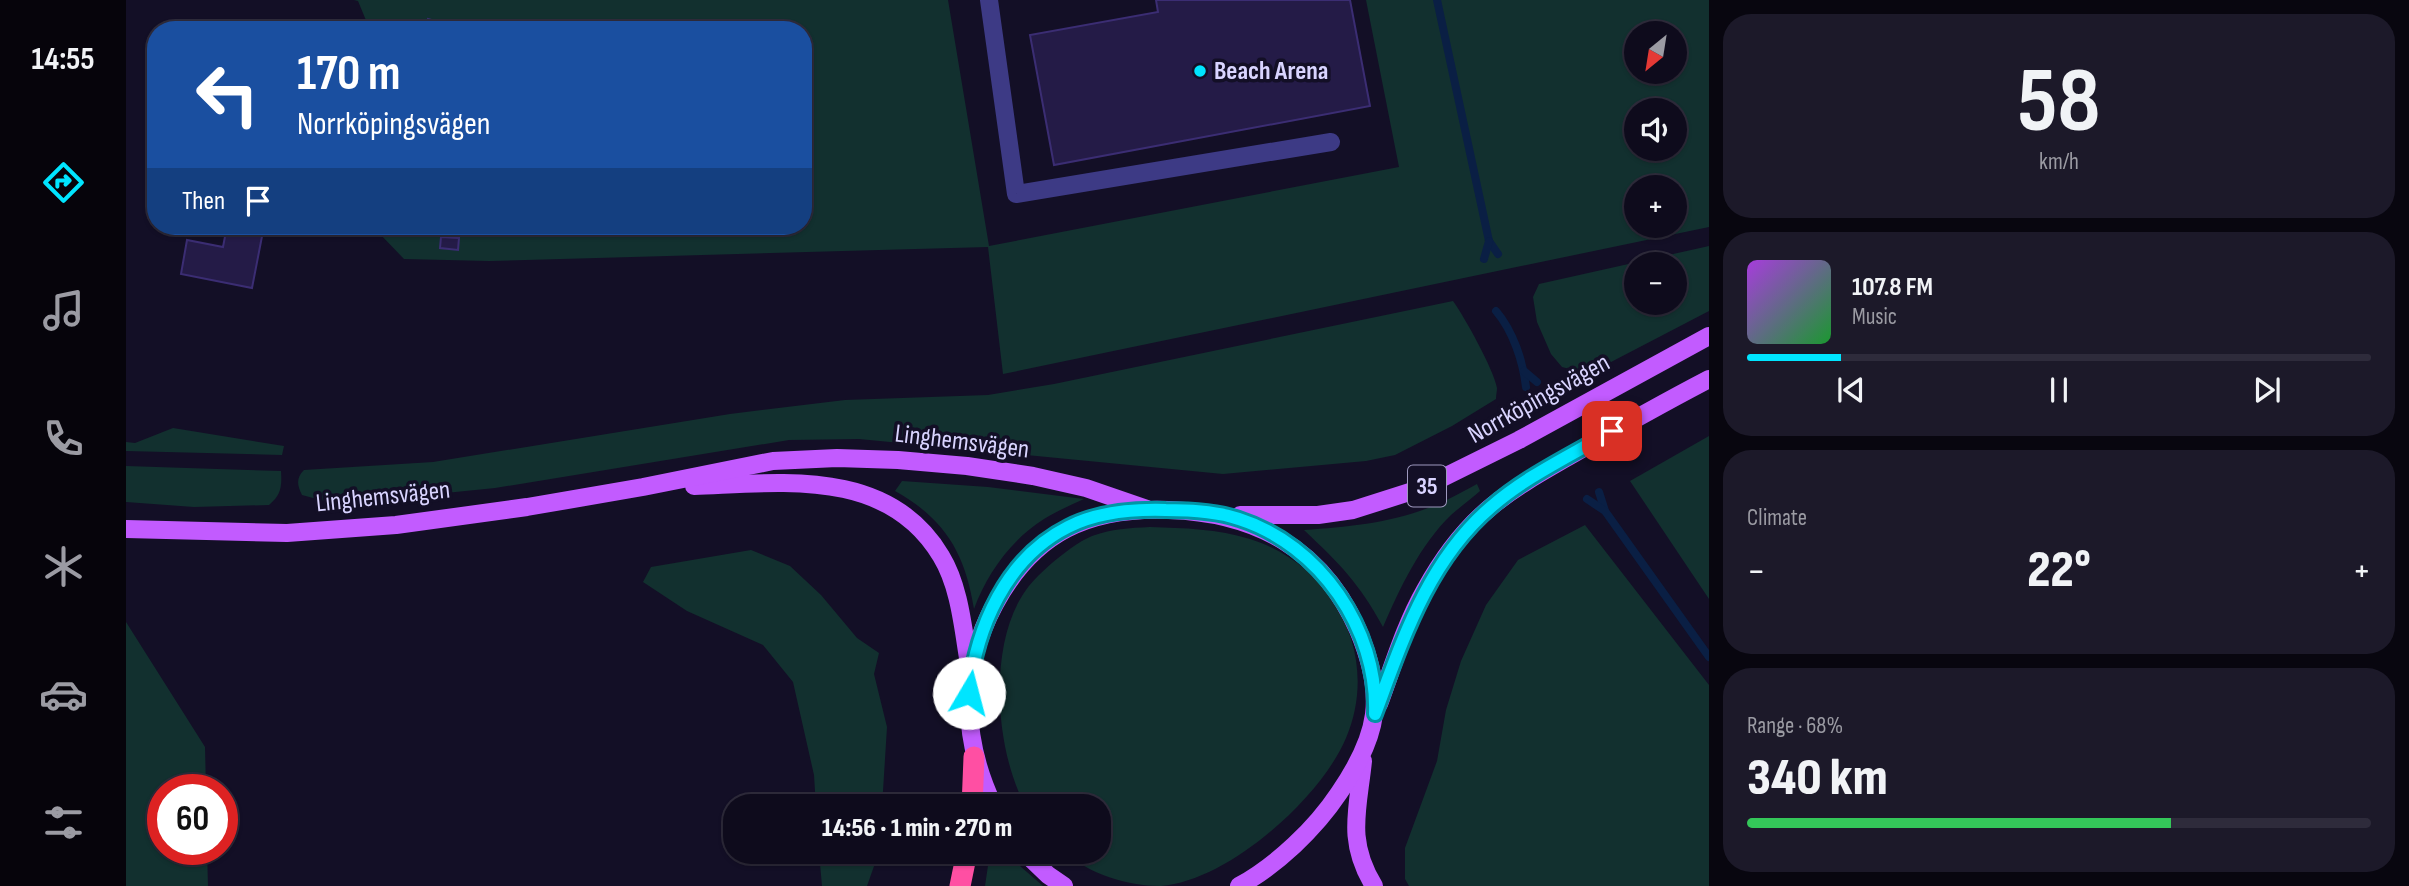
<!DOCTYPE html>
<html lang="en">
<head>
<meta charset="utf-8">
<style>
	body { margin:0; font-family:"Sofia Sans Condensed",sans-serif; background:#1c1929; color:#f1f3f6; height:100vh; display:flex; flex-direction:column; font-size:26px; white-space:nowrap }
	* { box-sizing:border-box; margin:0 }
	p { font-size:23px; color:#9b9ba3 }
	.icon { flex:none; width:38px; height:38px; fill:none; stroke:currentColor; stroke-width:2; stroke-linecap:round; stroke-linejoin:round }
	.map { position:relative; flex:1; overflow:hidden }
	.side { display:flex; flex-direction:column; gap:14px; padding:14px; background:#08060f; width:700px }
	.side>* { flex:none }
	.guide { position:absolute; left:21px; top:21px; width:665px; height:214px; border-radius:28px; box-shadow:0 2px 5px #0004,0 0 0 2px #2e2b3b; background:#1a4fa0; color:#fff; overflow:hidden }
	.needle { width:46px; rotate:210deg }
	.fabs { position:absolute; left:1498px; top:21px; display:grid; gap:14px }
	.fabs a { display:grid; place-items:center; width:63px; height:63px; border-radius:50%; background:#0e0b1c; box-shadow:0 2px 5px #0004,0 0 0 2px #2e2b3b; font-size:35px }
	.speed { position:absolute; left:21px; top:774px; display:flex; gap:14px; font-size:35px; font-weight:700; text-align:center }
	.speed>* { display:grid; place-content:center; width:91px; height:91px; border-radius:50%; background:#0e0b1c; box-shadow:0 2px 5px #0004,0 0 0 2px #2e2b3b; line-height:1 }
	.speed .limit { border:10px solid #d22; background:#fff; color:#111 }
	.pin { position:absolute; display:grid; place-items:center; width:60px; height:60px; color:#fff; margin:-30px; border-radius:14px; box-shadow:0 4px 10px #0006 }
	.me { position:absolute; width:77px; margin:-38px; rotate:8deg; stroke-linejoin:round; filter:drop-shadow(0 0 5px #0008) }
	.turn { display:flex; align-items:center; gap:24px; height:147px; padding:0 35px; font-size:32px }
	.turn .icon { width:91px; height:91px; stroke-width:2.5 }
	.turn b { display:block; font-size:49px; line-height:60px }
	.then { display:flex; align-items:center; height:66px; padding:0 35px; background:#0003; gap:14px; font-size:26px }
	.big { font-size:52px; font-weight:800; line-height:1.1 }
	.side .widget { flex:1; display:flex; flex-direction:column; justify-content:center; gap:10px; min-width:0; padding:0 24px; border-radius:28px; background:#1c1929 }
	.side .dial { align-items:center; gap:0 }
	.dial b { font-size:91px; line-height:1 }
	.song { display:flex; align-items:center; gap:21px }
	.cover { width:84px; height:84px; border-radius:10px; background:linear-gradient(135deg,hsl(280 70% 55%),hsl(130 70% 35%)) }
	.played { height:7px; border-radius:4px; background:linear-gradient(90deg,#00e5ff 15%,#2e2b3b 15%) }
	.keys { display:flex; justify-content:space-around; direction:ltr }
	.heat { display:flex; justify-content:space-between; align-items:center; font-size:38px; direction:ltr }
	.charge { height:10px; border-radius:5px; background:linear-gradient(90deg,#34c759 68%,#2e2b3b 0) }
	.trip { position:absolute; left:597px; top:794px; width:388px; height:70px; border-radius:28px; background:#0e0b1c; box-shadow:0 2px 5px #0004,0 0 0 2px #2e2b3b; font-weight:800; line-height:70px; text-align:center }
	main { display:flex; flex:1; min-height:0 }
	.tabs { display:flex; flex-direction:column; width:126px; justify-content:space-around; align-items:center; background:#06040b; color:#9b9ba3 }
	.tabs .icon { width:49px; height:49px }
	.tabs .current { color:#00e5ff }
	.tabs b { font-size:32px; color:#f1f3f6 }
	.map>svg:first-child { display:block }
	.green { fill:#12302f; fill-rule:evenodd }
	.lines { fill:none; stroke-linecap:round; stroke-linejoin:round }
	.stream { stroke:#0a1f44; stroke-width:8 }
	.building { fill:#241b47; stroke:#3b2d73; stroke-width:2 }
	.minor { stroke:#3d3a85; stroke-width:18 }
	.major { stroke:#c25bff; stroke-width:18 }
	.highway { stroke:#ff4fa3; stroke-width:21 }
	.route-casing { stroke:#0095a6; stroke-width:18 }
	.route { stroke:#00e5ff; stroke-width:12 }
	.poi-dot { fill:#00e5ff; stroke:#130f26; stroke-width:2.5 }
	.labels { text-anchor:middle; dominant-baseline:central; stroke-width:7; stroke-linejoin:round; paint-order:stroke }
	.shield { fill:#130f26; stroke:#9e99be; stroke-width:2 }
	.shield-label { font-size:24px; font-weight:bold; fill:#d9d4ff }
	.poi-label { font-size:26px; font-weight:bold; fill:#d9d4ff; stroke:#130f26; text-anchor:start }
	.street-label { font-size:26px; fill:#d9d4ff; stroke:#130f26 }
</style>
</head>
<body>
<main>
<nav class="tabs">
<b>14:55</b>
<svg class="icon current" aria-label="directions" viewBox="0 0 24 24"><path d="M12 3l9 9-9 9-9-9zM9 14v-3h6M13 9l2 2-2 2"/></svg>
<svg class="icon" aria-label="music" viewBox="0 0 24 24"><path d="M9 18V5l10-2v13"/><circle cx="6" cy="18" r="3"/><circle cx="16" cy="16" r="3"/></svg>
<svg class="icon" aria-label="phone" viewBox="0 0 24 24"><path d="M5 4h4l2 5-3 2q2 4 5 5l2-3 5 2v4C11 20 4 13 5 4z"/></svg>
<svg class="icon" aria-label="climate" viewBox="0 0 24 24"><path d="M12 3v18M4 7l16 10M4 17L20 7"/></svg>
<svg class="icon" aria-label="car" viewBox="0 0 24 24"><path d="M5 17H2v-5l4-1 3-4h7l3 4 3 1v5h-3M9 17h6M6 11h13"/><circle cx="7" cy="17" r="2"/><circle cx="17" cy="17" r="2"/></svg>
<svg class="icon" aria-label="filters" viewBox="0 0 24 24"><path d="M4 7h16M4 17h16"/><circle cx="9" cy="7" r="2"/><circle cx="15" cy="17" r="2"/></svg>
</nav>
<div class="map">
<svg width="1583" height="886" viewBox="0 0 1583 886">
	<rect width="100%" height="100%" fill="#130f26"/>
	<g class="green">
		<path d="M228,0H822L863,246L1273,167L1240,0H1583V227L877,374L862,247L363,261L278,259L253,233L255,226H677V30H244L232,1ZM1510,33H1549V72H1510ZM1510,110H1549V149H1510ZM1510,187H1549V226H1510Z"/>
		<path d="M1583,246V311L1462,374L1436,367L1425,354L1411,322L1407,297L1413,284ZM1510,264H1549V303H1510Z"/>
		<path d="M1327,301C1338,316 1368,370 1371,388C1371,391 1370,395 1370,399L1326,426L1269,455L1240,461L1097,474L733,439L663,440L369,488L250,500L202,502L176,495C171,485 170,478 178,470L307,462L604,414L719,400L862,395L928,384Z"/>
		<polygon points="47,428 158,446 156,455 0,451 0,442 9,443"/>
		<polygon points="1583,436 1583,599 1504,481"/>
		<path d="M0,466L155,471C156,487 155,495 143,505L68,507L0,502Z"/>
		<path d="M776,481L862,487L958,499C945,505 931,511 918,519C886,539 861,573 848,609C839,553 819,519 769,491Z"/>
		<path d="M1351,484L1354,491C1345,499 1334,507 1325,515C1294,545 1274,588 1257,627C1233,583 1214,564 1178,530C1221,527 1266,523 1307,506C1322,500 1336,492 1351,484Z"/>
		<polygon points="1459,525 1583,685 1583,886 1283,886 1279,879 1279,848 1311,761 1320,710 1335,661 1360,605 1392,560"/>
		<path d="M1024,527C1058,528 1092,529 1124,539C1208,565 1255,656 1220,738C1195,798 1102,881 1035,886C1000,886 965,874 937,852H973V807H900C869,751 861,644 900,590C907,580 917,571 926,563C938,553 952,542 966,536C985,529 1004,528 1024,527Z"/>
		<polygon points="625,550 664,566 695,595 731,638 753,653 748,674 761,727 756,807 690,807 688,775 667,682 637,645 561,611 517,582 525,567"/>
		<polygon points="0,622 79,747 80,789 37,789 37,849 81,849 82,886 0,886"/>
		<polygon points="693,852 753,852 741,886 696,886"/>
		<polygon points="864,852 882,852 894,866 917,886 859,886"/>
	</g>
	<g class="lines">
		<g class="stream">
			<polyline points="1311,0 1363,241 1372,254"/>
			<polyline points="1358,259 1363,241"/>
			<path d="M1370,311C1387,331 1397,361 1400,387"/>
			<polyline points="1398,371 1411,382"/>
			<polyline points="1473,492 1479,511"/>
			<polyline points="1461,499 1479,511 1583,657"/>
		</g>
	</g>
	<g class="building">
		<polygon points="1030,0 1224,0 1244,106 928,165 904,35 1032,12"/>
		<polygon points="302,19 323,25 321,30 299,30"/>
		<polygon points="101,226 138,226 126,288 55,274 61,240 97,247"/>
		<polygon points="315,237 333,238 332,250 314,248"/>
	</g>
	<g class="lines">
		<polyline class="minor" points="863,0 890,194 1205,142"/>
		<g class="major">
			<path d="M568,486C655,483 762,467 815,556C834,587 837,629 843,664"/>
			<polyline points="1114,515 1192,515 1227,510 1296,488 1393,440 1583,336"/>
			<polyline points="0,529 161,533 270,525 401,507 517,487 647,461 711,458 772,460 841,466 907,476 960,488 1021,509"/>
			<path d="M1253,704C1267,666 1279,625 1299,590C1316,559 1339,528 1366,506C1389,487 1416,472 1442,457C1489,430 1535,404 1583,379"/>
			<path d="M1237,761C1232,810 1220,840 1248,886"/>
			<path d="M868,807C836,740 833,670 869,604C908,532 963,507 1043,510C1130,513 1196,548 1232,630C1260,696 1253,735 1213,793C1189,829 1151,865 1113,886"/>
			<polyline points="898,852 922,875 938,886"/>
		</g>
		<g class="highway">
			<polyline points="846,807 848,757"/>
			<polyline points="834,886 841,852"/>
		</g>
	</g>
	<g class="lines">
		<defs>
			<path id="route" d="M843,693C850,628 880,558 942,527C971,512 1007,509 1040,510C1064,510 1090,511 1113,519C1194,545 1252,629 1249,714C1277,639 1302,561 1365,507C1400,476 1446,455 1486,431"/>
		</defs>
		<use href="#route" class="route-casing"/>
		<use href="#route" class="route"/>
	</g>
	<circle class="poi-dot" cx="1074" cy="71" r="7"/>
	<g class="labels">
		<rect class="shield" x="1282" y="465.5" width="38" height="41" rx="5"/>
		<g class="shield-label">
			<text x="1301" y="486">35</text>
		</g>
		<g class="poi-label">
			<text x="1088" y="71">Beach Arena</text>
		</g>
		<g class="street-label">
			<text transform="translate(1413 399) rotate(-29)">Norrköpingsvägen</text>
			<text transform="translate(836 442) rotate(7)">Linghemsvägen</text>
			<text transform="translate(257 497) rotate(-6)">Linghemsvägen</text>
		</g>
	</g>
</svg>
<div class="fabs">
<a><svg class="needle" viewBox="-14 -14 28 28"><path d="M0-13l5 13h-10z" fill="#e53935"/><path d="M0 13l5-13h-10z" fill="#9b9ba3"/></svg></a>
<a><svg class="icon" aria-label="sound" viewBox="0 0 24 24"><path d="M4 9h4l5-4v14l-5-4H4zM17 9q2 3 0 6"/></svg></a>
<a>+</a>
<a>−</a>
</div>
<div class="speed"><div class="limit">60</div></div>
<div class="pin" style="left:1486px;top:431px;background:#d93025"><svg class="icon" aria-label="arrive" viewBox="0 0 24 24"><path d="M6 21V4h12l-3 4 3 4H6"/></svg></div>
<svg class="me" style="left:843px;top:693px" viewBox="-20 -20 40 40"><circle r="19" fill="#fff"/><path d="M0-13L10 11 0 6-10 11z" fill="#00e5ff"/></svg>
<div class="trip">14:56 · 1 min · 270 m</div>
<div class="guide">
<div class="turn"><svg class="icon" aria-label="left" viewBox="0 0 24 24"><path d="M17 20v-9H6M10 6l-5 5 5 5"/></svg><div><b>170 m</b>Norrköpingsvägen</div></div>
<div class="then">Then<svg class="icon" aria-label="arrive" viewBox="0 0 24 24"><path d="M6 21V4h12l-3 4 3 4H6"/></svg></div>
</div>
</div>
<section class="side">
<div class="widget dial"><b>58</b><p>km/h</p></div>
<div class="widget">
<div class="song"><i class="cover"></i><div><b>107.8 FM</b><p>Music</p></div></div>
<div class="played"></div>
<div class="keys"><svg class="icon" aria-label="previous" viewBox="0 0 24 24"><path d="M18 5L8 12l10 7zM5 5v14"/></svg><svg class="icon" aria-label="pause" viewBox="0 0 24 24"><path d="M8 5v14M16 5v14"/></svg><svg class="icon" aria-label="next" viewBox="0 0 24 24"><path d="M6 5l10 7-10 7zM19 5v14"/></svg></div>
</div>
<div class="widget"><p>Climate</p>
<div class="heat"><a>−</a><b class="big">22°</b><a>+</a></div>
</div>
<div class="widget"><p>Range · 68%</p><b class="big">340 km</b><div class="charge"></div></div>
</section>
</main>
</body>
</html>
